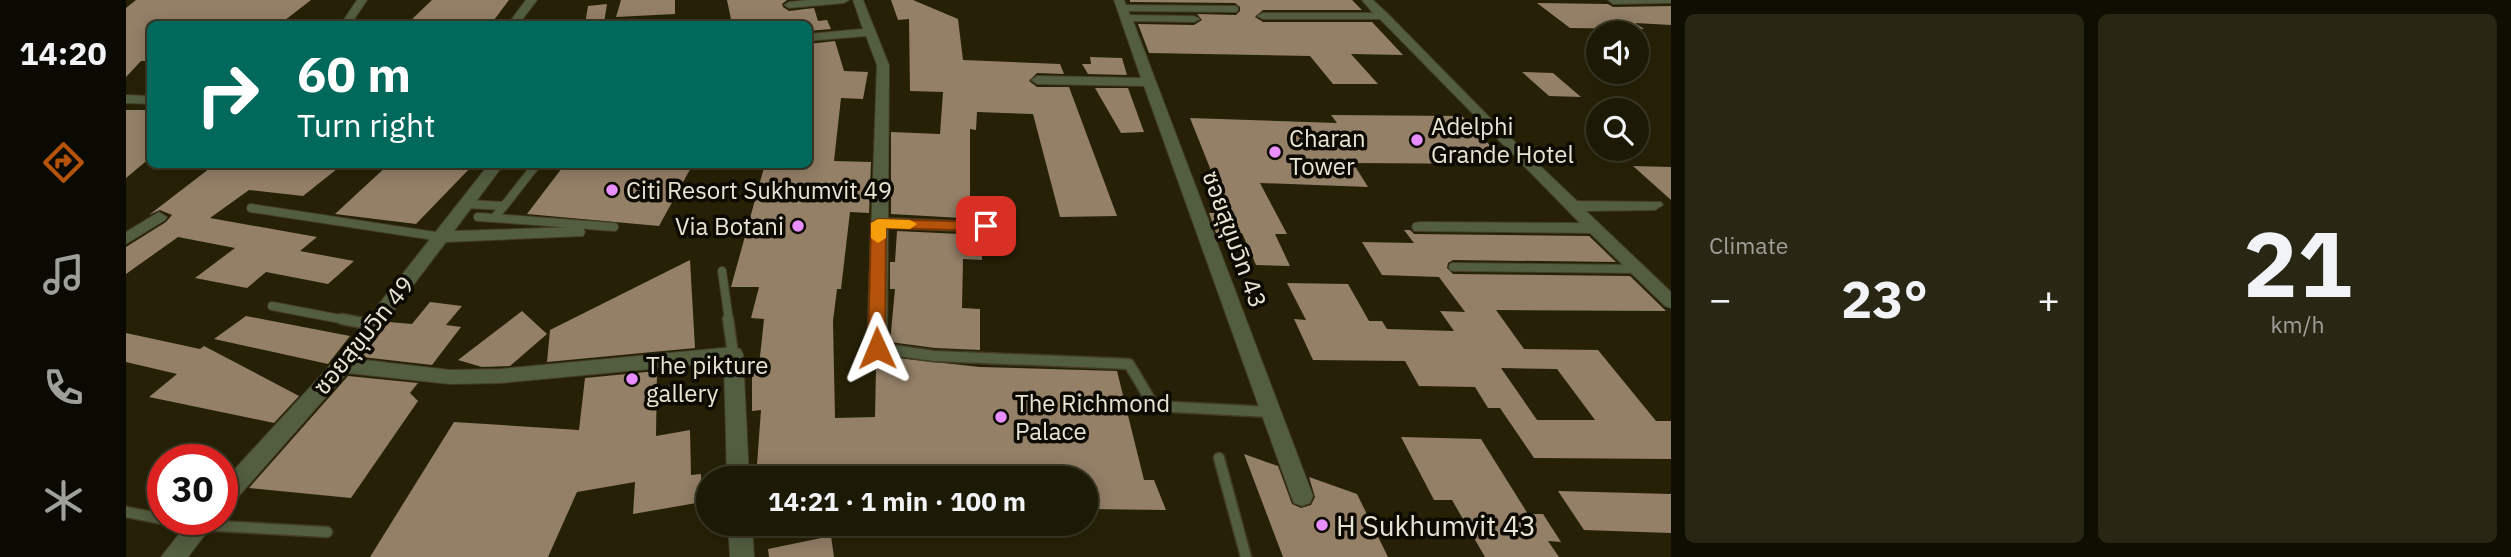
<!DOCTYPE html>
<html lang="en">
<head>
<meta charset="utf-8">
<style>
	body { margin:0; font-family:"IBM Plex Sans","Noto Sans Thai",sans-serif; background:#292613; color:#f1f3f6; height:100vh; display:flex; flex-direction:column; font-size:26px; white-space:nowrap }
	* { box-sizing:border-box; margin:0 }
	p { font-size:23px; color:#a0a09a }
	.icon { flex:none; width:38px; height:38px; fill:none; stroke:currentColor; stroke-width:2; stroke-linecap:round; stroke-linejoin:round }
	.map { position:relative; flex:1; overflow:hidden }
	.panel { display:flex; flex-direction:column; gap:14px; padding:14px; background:#0f0e02; width:840px }
	.panel>* { flex:none }
	.guide { position:absolute; left:21px; top:21px; width:665px; height:147px; border-radius:10px; box-shadow:0 4px 18px #0003,0 0 0 2px #3a3826; background:#00695c; color:#fff; overflow:hidden }
	.controls { position:absolute; left:1460px; top:21px; display:grid; gap:14px }
	.controls a { display:grid; place-items:center; width:63px; height:63px; border-radius:50%; background:#1c1904; box-shadow:0 4px 18px #0003,0 0 0 2px #3a3826; font-size:35px }
	.speed { position:absolute; left:21px; top:444px; display:flex; gap:14px; font-size:35px; font-weight:700; text-align:center }
	.speed>* { display:grid; place-content:center; width:91px; height:91px; border-radius:50%; background:#1c1904; box-shadow:0 4px 18px #0003,0 0 0 2px #3a3826; line-height:1 }
	.speed .limit { border:10px solid #d22; background:#fff; color:#111 }
	.pin { position:absolute; display:grid; place-items:center; width:60px; height:60px; color:#fff; margin:-30px; border-radius:14px; box-shadow:0 4px 10px #0006 }
	.me { position:absolute; width:77px; margin:-38px; rotate:359deg; stroke-linejoin:round; filter:drop-shadow(0 0 5px #0008) }
	.turn { display:flex; align-items:center; gap:24px; height:147px; padding:0 35px; font-size:32px }
	.turn .icon { width:91px; height:91px; stroke-width:2.5 }
	.turn b { display:block; font-size:49px; line-height:60px }
	.big { font-size:52px; font-weight:800; line-height:1.1 }
	.panel .tile { flex:1; display:flex; flex-direction:column; justify-content:center; gap:10px; min-width:0; padding:0 24px; border-radius:10px; background:#292613 }
	.panel .dial { align-items:center; gap:0 }
	.dial b { font-size:91px; line-height:1 }
	.heat { display:flex; justify-content:space-between; align-items:center; font-size:38px; direction:ltr }
	.panel .tiles { flex:1; display:grid; gap:14px; grid-template-columns:repeat(2,1fr) }
	.trip { position:absolute; left:570px; top:466px; width:402px; height:70px; border-radius:35px; background:#1c1904; box-shadow:0 4px 18px #0003,0 0 0 2px #3a3826; font-weight:800; line-height:70px; text-align:center }
	main { display:flex; flex:1; min-height:0 }
	.tab-bar { display:flex; flex-direction:column; width:126px; justify-content:space-around; align-items:center; background:#0b0a02; color:#a0a09a }
	.tab-bar .icon { width:49px; height:49px }
	.tab-bar .current { color:#b45309 }
	.tab-bar b { font-size:32px; color:#f1f3f6 }
	.map>svg:first-child { display:block }
	.building { fill:#947f67; fill-rule:evenodd }
	.lines { fill:none; stroke-linecap:round; stroke-linejoin:round }
	.lane-far2-casing { stroke:#413c23; stroke-width:8 }
	.lane-far1-casing { stroke:#413c23; stroke-width:10 }
	.lane-casing { stroke:#413c23; stroke-width:13 }
	.street-casing { stroke:#413c23; stroke-width:2 }
	.lane-far2 { stroke:#535e40; stroke-width:6 }
	.lane-far1 { stroke:#535e40; stroke-width:8 }
	.lane { stroke:#535e40; stroke-width:10 }
	.street { fill:#535e40; fill-rule:evenodd }
	.route { fill:#b45309; stroke:#753606; stroke-width:2 }
	.slow { fill:#f59e0b }
	.poi-dot { fill:#e88eff; stroke:#0d0a02; stroke-width:2.5 }
	.labels { text-anchor:middle; dominant-baseline:central; stroke-width:7; stroke-linejoin:round; paint-order:stroke }
	.poi-label { font-size:24px; fill:#e7e4d4; stroke:#0d0a02; text-anchor:start }
	.street-label { font-size:24px; fill:#e7e4d4; stroke:#0d0a02 }
	.near-poi-label { font-size:28px; fill:#e7e4d4; stroke:#0d0a02; text-anchor:start }
</style>
</head>
<body>
<main>
<nav class="tab-bar">
<b>14:20</b>
<svg class="icon current" aria-label="directions" viewBox="0 0 24 24"><path d="M12 3l9 9-9 9-9-9zM9 14v-3h6M13 9l2 2-2 2"/></svg>
<svg class="icon" aria-label="music" viewBox="0 0 24 24"><path d="M9 18V5l10-2v13"/><circle cx="6" cy="18" r="3"/><circle cx="16" cy="16" r="3"/></svg>
<svg class="icon" aria-label="phone" viewBox="0 0 24 24"><path d="M5 4h4l2 5-3 2q2 4 5 5l2-3 5 2v4C11 20 4 13 5 4z"/></svg>
<svg class="icon" aria-label="climate" viewBox="0 0 24 24"><path d="M12 3v18M4 7l16 10M4 17L20 7"/></svg>
</nav>
<div class="map">
<svg width="1545" height="557" viewBox="0 0 1545 557">
	<rect width="100%" height="100%" fill="#262106"/>
	<g class="building">
		<polygon points="10,0 185,0 154,24 24,24 24,61 15,61 0,77 0,8"/>
		<polygon points="306,0 383,0 365,24 282,23"/>
		<polygon points="495,0 549,0 549,14 490,17"/>
		<polygon points="601,0 661,0 656,4 657,7 663,11 688,8 692,21 701,20 705,29 682,31 682,24 606,24"/>
		<polygon points="765,0 787,0 832,19 837,60 934,64 938,74 911,73 903,81 911,87 943,87 991,216 934,217 907,114 851,112 850,130 844,129 844,198 851,198 853,219 765,214 765,132 814,134 817,92 784,91 783,19 772,20"/>
		<polygon points="1004,0 1226,0 1236,10 1137,10 1129,17 1137,22 1246,22 1277,55 1225,54 1252,84 1207,84 1184,56 1023,53 1012,24 1068,25 1076,20 1071,14 1110,15 1114,11 1114,7 1109,3 1004,2"/>
		<polygon points="1411,3 1482,4 1487,7 1545,6 1545,25 1509,23 1518,29 1444,28"/>
		<polygon points="481,4 478,23 459,24 462,6"/>
		<polygon points="709,41 718,71 742,72 737,99 715,98 708,161 745,162 743,213 724,212 715,289 711,289 707,321 709,418 749,417 750,367 761,367 762,357 854,367 991,371 1018,480 1028,480 1040,510 961,509 961,478 885,478 886,467 720,466 720,478 630,478 635,410 626,411 626,366 633,366 638,319 625,318 633,287 605,287 639,164 682,164 682,44"/>
		<polygon points="964,57 996,58 1001,75 962,74 956,64 965,64"/>
		<polygon points="1396,72 1427,73 1455,97 1423,96"/>
		<polygon points="969,88 1002,88 1018,132 995,133"/>
		<polygon points="0,110 24,110 24,158 0,178"/>
		<polygon points="1205,115 1336,116 1382,164 1227,163 1242,187 1134,183 1161,234 1149,234 1164,266 1130,265 1116,233 1090,233 1083,213 1102,213 1064,118 1211,123"/>
		<polygon points="171,164 211,169 177,196 123,190 84,218 191,237 174,251 228,261 202,284 140,272 121,288 69,278 109,248 52,237 0,274 0,247 40,222 46,215 34,210 23,215 88,165 163,170"/>
		<polygon points="263,164 348,164 290,224 209,214"/>
		<polygon points="439,164 567,164 533,226 401,214"/>
		<polygon points="1507,166 1545,167 1545,200"/>
		<path d="M1278,230H1284L1288,234L1463,236L1490,262L1327,260L1322,263L1321,268L1327,274L1504,276L1540,311L1370,310L1398,349L1472,350L1530,421H1545V459L1408,458L1374,408H1362L1349,387L1293,386L1279,361L1187,360L1168,319L1180,320L1161,283L1222,284L1243,321H1256L1261,329L1328,331L1314,311L1339,312L1313,277L1256,275L1236,242L1288,243ZM1375,368L1431,369L1469,420H1411Z"/>
		<polygon points="771,231 855,235 856,260 837,259 836,308 854,309 854,350 809,348 764,342 769,289 764,289 764,262 769,262"/>
		<polygon points="564,260 569,348 421,362 424,330"/>
		<polygon points="304,302 336,306 320,325 335,327 306,365 236,357 263,322 286,324"/>
		<polygon points="396,311 421,334 384,366 356,367 332,360"/>
		<polygon points="120,316 224,336 202,364 88,339"/>
		<polygon points="0,333 74,349 78,346 173,396 148,423 23,397 51,374 0,362"/>
		<polygon points="531,371 530,436 564,430 565,475 575,474 576,502 507,514 509,482 451,492 422,557 244,557 328,422 453,430 459,378"/>
		<polygon points="222,376 292,383 284,393 292,401 225,498 123,488"/>
		<polygon points="1275,437 1355,439 1402,514 1417,514 1435,542 1422,541 1433,557 1359,557 1326,500 1308,500"/>
		<polygon points="1118,454 1152,466 1166,504 1175,508 1185,505 1189,497 1183,477 1231,494 1262,557 1157,557"/>
		<polygon points="1432,491 1545,494 1545,533 1458,530"/>
		<polygon points="705,536 708,557 643,557 642,549"/>
	</g>
	<g class="lines">
		<defs>
			<polyline id="lane-far2" points="996,8 1109,9"/>
			<g id="lane-far1">
				<polyline points="341,204 378,206 411,164"/>
				<polyline points="378,206 368,218 488,227"/>
				<polyline points="125,208 315,237"/>
				<polyline points="352,217 368,218"/>
				<polyline points="1327,267 1510,269"/>
				<polyline points="596,271 603,321"/>
				<polyline points="146,306 225,321"/>
			</g>
			<g id="lane">
				<polyline points="216,319 247,325"/>
				<polyline points="602,319 607,354"/>
				<polyline points="751,348 808,356 1003,364 1028,406 1144,412"/>
				<polyline points="1093,458 1120,557"/>
				<polyline points="0,512 37,519"/>
				<polyline points="41,520 73,525 201,532"/>
			</g>
			<g id="street">
				<polygon points="231,0 241,0 225,24 215,24"/>
				<polygon points="400,0 411,0 393,24 382,24"/>
				<polygon points="682,0 723,0 718,3 663,8 658,5 663,2"/>
				<polygon points="727,0 737,0 763,65 762,218 860,222 868,227 860,232 762,228 761,348 758,353 744,353 741,348 751,65 740,36 682,41 682,34 737,29"/>
				<polygon points="988,0 998,0 1004,15 1068,16 1074,19 1068,22 1007,21 1187,496 1184,503 1176,506 1168,503 1165,496 1018,86 911,84 905,80 911,76 1015,78"/>
				<polygon points="1236,0 1247,0 1262,14 1368,122 1451,201 1535,202 1537,205 1529,210 1460,211 1545,292 1545,308 1539,306 1464,233 1288,231 1286,227 1288,223 1294,222 1454,223 1254,19 1137,19 1131,16 1137,13 1247,13"/>
				<polygon points="1482,0 1545,0 1545,3 1487,4"/>
				<polygon points="0,95 24,96 24,104 0,103"/>
				<polygon points="363,164 378,164 328,231 451,227 457,228 459,232 457,236 320,242 231,359 324,370 375,369 607,347 614,349 617,354 623,478 601,478 598,362 375,383 324,384 221,373 104,506 96,509 96,483 209,360"/>
				<polygon points="33,212 41,217 39,220 0,244 0,232"/>
				<polygon points="64,520 90,520 62,557 35,557"/>
				<polygon points="602,523 626,523 628,557 604,557"/>
			</g>
		</defs>
		<use href="#lane-far2" class="lane-far2-casing"/>
		<use href="#lane-far1" class="lane-far1-casing"/>
		<use href="#lane" class="lane-casing"/>
		<use href="#street" class="street-casing"/>
		<use href="#lane-far2" class="lane-far2"/>
		<use href="#lane-far1" class="lane-far1"/>
		<use href="#lane" class="lane"/>
		<use href="#street" class="street"/>
	</g>
	<polygon class="route" points="752,219 860,222 867,226 860,231 760,228 759,348 757,352 744,352 742,348 745,223"/>
	<polygon class="slow" points="752,219 784,220 791,224 784,229 760,228 760,238 752,243 745,238 745,223"/>
	<g class="poi-dot">
		<circle cx="1291" cy="140" r="7"/>
		<circle cx="1149" cy="152" r="7"/>
		<circle cx="486" cy="190" r="7"/>
		<circle cx="672" cy="226" r="7"/>
		<circle cx="506" cy="379" r="7"/>
		<circle cx="875" cy="417" r="7"/>
		<circle cx="1196" cy="525" r="7"/>
	</g>
	<g class="labels">
		<g class="poi-label">
			<text x="1305" y="126">Adelphi<tspan x="1305" dy="28">Grande Hotel</tspan></text>
			<text x="1163" y="138">Charan<tspan x="1163" dy="28">Tower</tspan></text>
			<text x="500" y="190">Citi Resort Sukhumvit 49</text>
			<text x="658" y="226" text-anchor="end">Via Botani</text>
			<text x="520" y="365">The pikture<tspan x="520" dy="28">gallery</tspan></text>
			<text x="889" y="403">The Richmond<tspan x="889" dy="28">Palace</tspan></text>
		</g>
		<g class="street-label">
			<text transform="translate(1109 239) rotate(70)">ซอยสุขุมวิท 43</text>
			<text transform="translate(237 335) rotate(-51)">ซอยสุขุมวิท 49</text>
		</g>
		<g class="near-poi-label">
			<text x="1210" y="525">H Sukhumvit 43</text>
		</g>
	</g>
</svg>
<div class="controls">
<a><svg class="icon" aria-label="sound" viewBox="0 0 24 24"><path d="M4 9h4l5-4v14l-5-4H4zM17 9q2 3 0 6"/></svg></a>
<a><svg class="icon" aria-label="search" viewBox="0 0 24 24"><circle cx="10" cy="10" r="6"/><path d="M15 15l6 6"/></svg></a>
</div>
<div class="speed"><div class="limit">30</div></div>
<div class="pin" style="left:860px;top:226px;background:#d93025"><svg class="icon" aria-label="arrive" viewBox="0 0 24 24"><path d="M6 21V4h12l-3 4 3 4H6"/></svg></div>
<svg class="me" style="left:751px;top:348px" viewBox="-20 -20 40 40"><path d="M0-17L14 15 0 8-14 15z" fill="#b45309" stroke="#fff" stroke-width="4"/></svg>
<div class="trip">14:21 · 1 min · 100 m</div>
<div class="guide">
<div class="turn"><svg class="icon" aria-label="right" viewBox="0 0 24 24"><path d="M7 20v-9h11M14 6l5 5-5 5"/></svg><div><b>60 m</b>Turn right</div></div>
</div>
</div>
<section class="panel">
<div class="tiles">
<div class="tile"><p>Climate</p>
<div class="heat"><a>−</a><b class="big">23°</b><a>+</a></div>
</div>
<div class="tile dial"><b>21</b><p>km/h</p></div>
</div>
</section>
</main>
</body>
</html>
